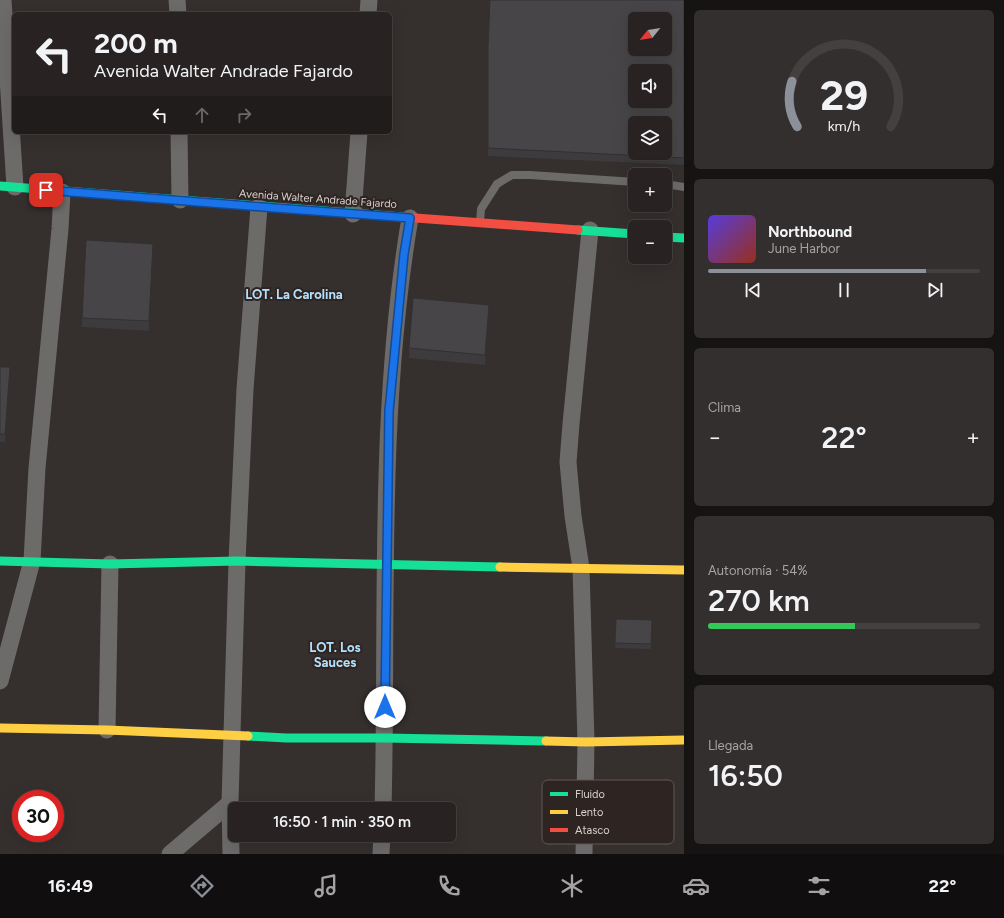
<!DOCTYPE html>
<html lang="es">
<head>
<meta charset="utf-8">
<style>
	body { margin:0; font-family:Figtree,sans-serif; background:#342f2f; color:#f1f3f6; height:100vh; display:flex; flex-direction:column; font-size:15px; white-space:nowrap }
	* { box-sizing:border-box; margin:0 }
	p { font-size:13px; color:#a5a4a5 }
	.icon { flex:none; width:22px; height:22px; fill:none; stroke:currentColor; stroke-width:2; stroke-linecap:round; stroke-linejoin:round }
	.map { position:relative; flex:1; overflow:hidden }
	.side { display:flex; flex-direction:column; gap:10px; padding:10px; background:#161313; width:320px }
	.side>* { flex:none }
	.top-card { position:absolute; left:12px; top:12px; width:380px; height:122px; border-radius:6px; box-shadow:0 4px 16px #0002,0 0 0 1px #444040; background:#282322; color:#f1f3f6; overflow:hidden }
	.needle { width:26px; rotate:240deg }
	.fabs { position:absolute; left:628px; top:12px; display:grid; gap:8px }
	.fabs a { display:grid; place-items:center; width:44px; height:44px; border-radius:6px; background:#282322; box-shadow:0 4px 16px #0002,0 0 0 1px #444040; font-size:20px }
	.speed { position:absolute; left:12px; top:790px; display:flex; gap:8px; font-size:20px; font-weight:700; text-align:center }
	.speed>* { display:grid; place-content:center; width:52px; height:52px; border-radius:50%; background:#282322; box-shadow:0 4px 16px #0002,0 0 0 1px #444040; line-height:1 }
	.speed .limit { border:6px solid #d22; background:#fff; color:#111 }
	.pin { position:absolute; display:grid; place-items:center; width:34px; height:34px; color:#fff; margin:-17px; border-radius:8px; box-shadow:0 2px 6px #0006 }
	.me { position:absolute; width:44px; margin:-22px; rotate:0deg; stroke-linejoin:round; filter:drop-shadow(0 0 3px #0008) }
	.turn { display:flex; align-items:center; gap:14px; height:84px; padding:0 16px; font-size:18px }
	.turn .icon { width:52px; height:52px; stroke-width:2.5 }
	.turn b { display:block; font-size:28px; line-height:34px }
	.lanes { display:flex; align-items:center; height:38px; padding:0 16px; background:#0003; justify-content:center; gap:20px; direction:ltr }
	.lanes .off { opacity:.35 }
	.big { font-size:30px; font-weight:600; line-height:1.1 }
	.side .widget { flex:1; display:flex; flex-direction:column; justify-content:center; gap:6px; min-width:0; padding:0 14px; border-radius:6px; background:#342f2f }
	.side .dial { align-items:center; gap:0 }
	.dial svg { height:104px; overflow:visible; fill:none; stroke:#444040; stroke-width:7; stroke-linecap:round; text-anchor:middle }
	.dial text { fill:#f1f3f6; stroke:none }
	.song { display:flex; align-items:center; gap:12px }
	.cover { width:48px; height:48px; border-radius:6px; background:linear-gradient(135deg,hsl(250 70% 55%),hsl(10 70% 35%)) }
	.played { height:4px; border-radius:2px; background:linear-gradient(90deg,#8c9099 80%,#444040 80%) }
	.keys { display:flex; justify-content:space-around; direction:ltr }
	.heat { display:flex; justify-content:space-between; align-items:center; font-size:22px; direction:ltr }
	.charge { height:6px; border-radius:3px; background:linear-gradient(90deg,#34c759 54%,#444040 0) }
	.trip { position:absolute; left:228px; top:802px; width:228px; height:40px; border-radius:6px; background:#282322; box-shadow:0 4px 16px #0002,0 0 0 1px #444040; font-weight:600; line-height:40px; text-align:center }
	.tab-bar { display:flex; height:64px; justify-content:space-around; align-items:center; background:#100e0e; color:#a5a4a5 }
	.tab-bar .icon { width:28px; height:28px }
	.tab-bar .active { color:#8c9099 }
	.tab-bar b { font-size:18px; color:#f1f3f6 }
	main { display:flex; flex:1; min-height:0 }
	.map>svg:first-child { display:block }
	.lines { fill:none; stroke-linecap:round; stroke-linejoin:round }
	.lane { stroke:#6d6a6a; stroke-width:8 }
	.street { stroke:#6d6a6a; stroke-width:17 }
	.fast { stroke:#16e098; stroke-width:9 }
	.slow { stroke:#ffcf43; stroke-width:9 }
	.jam { stroke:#f24e42; stroke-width:9 }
	.wall { fill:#3d3b3d }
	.shaded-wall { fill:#323032 }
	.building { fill:#474547; stroke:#323032; fill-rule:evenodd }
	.route-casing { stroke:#114b97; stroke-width:10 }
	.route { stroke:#1a73e8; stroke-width:7 }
	.labels { text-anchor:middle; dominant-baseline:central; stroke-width:4; stroke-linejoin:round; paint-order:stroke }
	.street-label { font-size:11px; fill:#d9d2d0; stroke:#2e2421 }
	.quarter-label { font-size:13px; font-weight:bold; fill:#b3dffb; stroke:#2e2421 }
	.key { fill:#2e2421; stroke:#615856; stroke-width:1 }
	.key-label { font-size:11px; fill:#d9d2d0 }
</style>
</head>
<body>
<main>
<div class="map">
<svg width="684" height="854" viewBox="0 0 684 854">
	<rect width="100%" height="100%" fill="#352f2e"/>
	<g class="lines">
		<g class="lane">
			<polyline points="665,184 684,187"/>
			<polyline points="480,222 481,209 497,184 512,175 530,175 635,182"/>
		</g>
		<g class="street">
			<polyline points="3,0 15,187"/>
			<polyline points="177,0 178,14"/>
			<polyline points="368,14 369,0"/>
			<polyline points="179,132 180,200"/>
			<polyline points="353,214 359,132"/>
			<polyline points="0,681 32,561 37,468 60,229 62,192"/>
			<polyline points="107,730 110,564"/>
			<path d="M383,809C388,612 377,413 410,218"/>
			<polyline points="170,854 230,803"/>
			<polyline points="231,854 230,803 237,561 245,389 259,207"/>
			<polyline points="381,854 382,835"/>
			<polyline points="584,854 586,742 581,568 573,516 568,462 571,424 590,230"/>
		</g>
		<g class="fast">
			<polyline points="0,186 402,217"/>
			<polyline points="578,230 635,234"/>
			<polyline points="665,237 684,238"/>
			<polyline points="0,561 110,564 237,561 500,567"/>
			<polyline points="248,736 286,738 385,738 546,741"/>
		</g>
		<g class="slow">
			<polyline points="500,567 684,570"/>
			<polyline points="0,728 107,730 248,736"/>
			<polyline points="546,741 586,742 684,740"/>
		</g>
		<polyline class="jam" points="402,217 578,230"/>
	</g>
	<g class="wall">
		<polygon points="684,0 684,165 488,156 488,47"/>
		<polygon points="153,254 149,331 82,327 82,318"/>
		<polygon points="489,314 485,365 409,358 409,348"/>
		<polygon points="0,367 10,375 5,442 0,442"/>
		<polygon points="616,619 652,620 651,649 615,648"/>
	</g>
	<g class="shaded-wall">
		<polygon points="153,244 153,254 149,331 149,321"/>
		<polygon points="489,305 489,314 485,365 485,355"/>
		<polygon points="10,367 10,375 5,442 5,434"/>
	</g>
	<g class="building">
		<path d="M490,0H684V158L488,148V47ZM635,19H665V49H635ZM635,71H665V101H635ZM635,123H665V153H635Z"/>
		<polygon points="86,240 153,244 149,321 82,318"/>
		<polygon points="413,298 489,305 485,355 409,348"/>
		<polygon points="0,367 10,367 5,434 0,434"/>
		<polygon points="616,619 652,620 651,644 615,643"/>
	</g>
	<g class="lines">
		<defs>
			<polyline id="route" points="46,190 275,208 410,218 404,254 389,411 385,707"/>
		</defs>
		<use href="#route" class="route-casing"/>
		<use href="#route" class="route"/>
	</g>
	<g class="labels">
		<g class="street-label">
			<text transform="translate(318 199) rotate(4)">Avenida Walter Andrade Fajardo</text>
		</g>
		<g class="quarter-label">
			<text x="294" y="294">LOT. La Carolina</text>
			<text x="335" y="647">LOT. Los<tspan x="335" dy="15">Sauces</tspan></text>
		</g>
	</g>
	<rect x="542" y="780" width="132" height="64" rx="6" class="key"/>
	<rect x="550" y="792" width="18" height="4" fill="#16e098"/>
	<rect x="550" y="810" width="18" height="4" fill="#ffcf43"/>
	<rect x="550" y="828" width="18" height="4" fill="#f24e42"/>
	<g class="key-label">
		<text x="575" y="798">Fluido</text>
		<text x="575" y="816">Lento</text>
		<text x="575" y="834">Atasco</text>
	</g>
</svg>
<div class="fabs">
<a><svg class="needle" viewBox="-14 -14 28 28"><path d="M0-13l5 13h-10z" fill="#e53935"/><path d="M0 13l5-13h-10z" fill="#a5a4a5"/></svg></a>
<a><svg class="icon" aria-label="sound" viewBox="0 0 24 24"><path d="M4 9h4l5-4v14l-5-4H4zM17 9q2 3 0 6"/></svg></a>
<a><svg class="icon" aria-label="layers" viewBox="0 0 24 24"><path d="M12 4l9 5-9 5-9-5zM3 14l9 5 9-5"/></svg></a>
<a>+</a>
<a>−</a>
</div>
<div class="speed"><div class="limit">30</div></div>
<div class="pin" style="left:46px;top:190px;background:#d93025"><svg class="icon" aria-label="arrive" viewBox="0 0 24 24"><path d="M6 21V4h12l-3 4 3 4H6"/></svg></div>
<svg class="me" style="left:385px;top:707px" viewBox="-20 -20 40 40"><circle r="19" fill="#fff"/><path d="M0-13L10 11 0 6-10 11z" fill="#1a73e8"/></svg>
<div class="trip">16:50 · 1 min · 350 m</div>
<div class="top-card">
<div class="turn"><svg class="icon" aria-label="left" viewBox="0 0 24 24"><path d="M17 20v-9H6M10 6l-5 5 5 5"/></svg><div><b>200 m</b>Avenida Walter Andrade Fajardo</div></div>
<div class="lanes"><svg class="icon" aria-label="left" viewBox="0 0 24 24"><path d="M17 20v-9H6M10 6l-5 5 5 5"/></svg><svg class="icon off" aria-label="ahead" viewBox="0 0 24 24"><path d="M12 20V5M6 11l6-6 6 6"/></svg><svg class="icon off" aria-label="right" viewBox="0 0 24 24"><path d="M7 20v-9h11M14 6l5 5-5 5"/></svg></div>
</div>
</div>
<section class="side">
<div class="widget dial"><svg viewBox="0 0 100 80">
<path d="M14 69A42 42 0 1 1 86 69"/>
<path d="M14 69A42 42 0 0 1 10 34" stroke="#8c9099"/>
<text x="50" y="56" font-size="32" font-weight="700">29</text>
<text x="50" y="72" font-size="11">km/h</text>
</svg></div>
<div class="widget">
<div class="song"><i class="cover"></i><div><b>Northbound</b><p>June Harbor</p></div></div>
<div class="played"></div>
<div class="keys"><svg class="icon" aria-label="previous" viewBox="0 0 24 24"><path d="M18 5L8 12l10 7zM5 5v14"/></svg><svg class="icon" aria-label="pause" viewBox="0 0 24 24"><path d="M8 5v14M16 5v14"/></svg><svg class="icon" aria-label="next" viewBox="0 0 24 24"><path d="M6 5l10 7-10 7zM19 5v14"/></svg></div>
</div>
<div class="widget"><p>Clima</p>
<div class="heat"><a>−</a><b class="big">22°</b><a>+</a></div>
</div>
<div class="widget"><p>Autonomía · 54%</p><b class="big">270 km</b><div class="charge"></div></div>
<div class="widget"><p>Llegada</p><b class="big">16:50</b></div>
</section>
</main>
<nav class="tab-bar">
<b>16:49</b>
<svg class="icon active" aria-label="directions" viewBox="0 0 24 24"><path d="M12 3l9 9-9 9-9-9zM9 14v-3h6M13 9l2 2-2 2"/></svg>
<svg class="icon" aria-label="music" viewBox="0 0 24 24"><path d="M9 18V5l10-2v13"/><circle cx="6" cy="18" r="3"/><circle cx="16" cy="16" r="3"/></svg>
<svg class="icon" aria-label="phone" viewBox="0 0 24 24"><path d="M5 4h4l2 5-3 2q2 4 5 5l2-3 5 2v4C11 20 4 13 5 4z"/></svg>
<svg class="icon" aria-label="climate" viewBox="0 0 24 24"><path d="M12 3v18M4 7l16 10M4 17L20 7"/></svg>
<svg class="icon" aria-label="car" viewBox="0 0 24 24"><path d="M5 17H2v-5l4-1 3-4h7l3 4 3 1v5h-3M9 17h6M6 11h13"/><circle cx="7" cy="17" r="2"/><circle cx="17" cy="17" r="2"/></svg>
<svg class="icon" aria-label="filters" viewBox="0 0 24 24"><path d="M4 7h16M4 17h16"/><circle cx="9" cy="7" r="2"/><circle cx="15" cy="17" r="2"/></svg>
<b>22°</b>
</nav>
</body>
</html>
